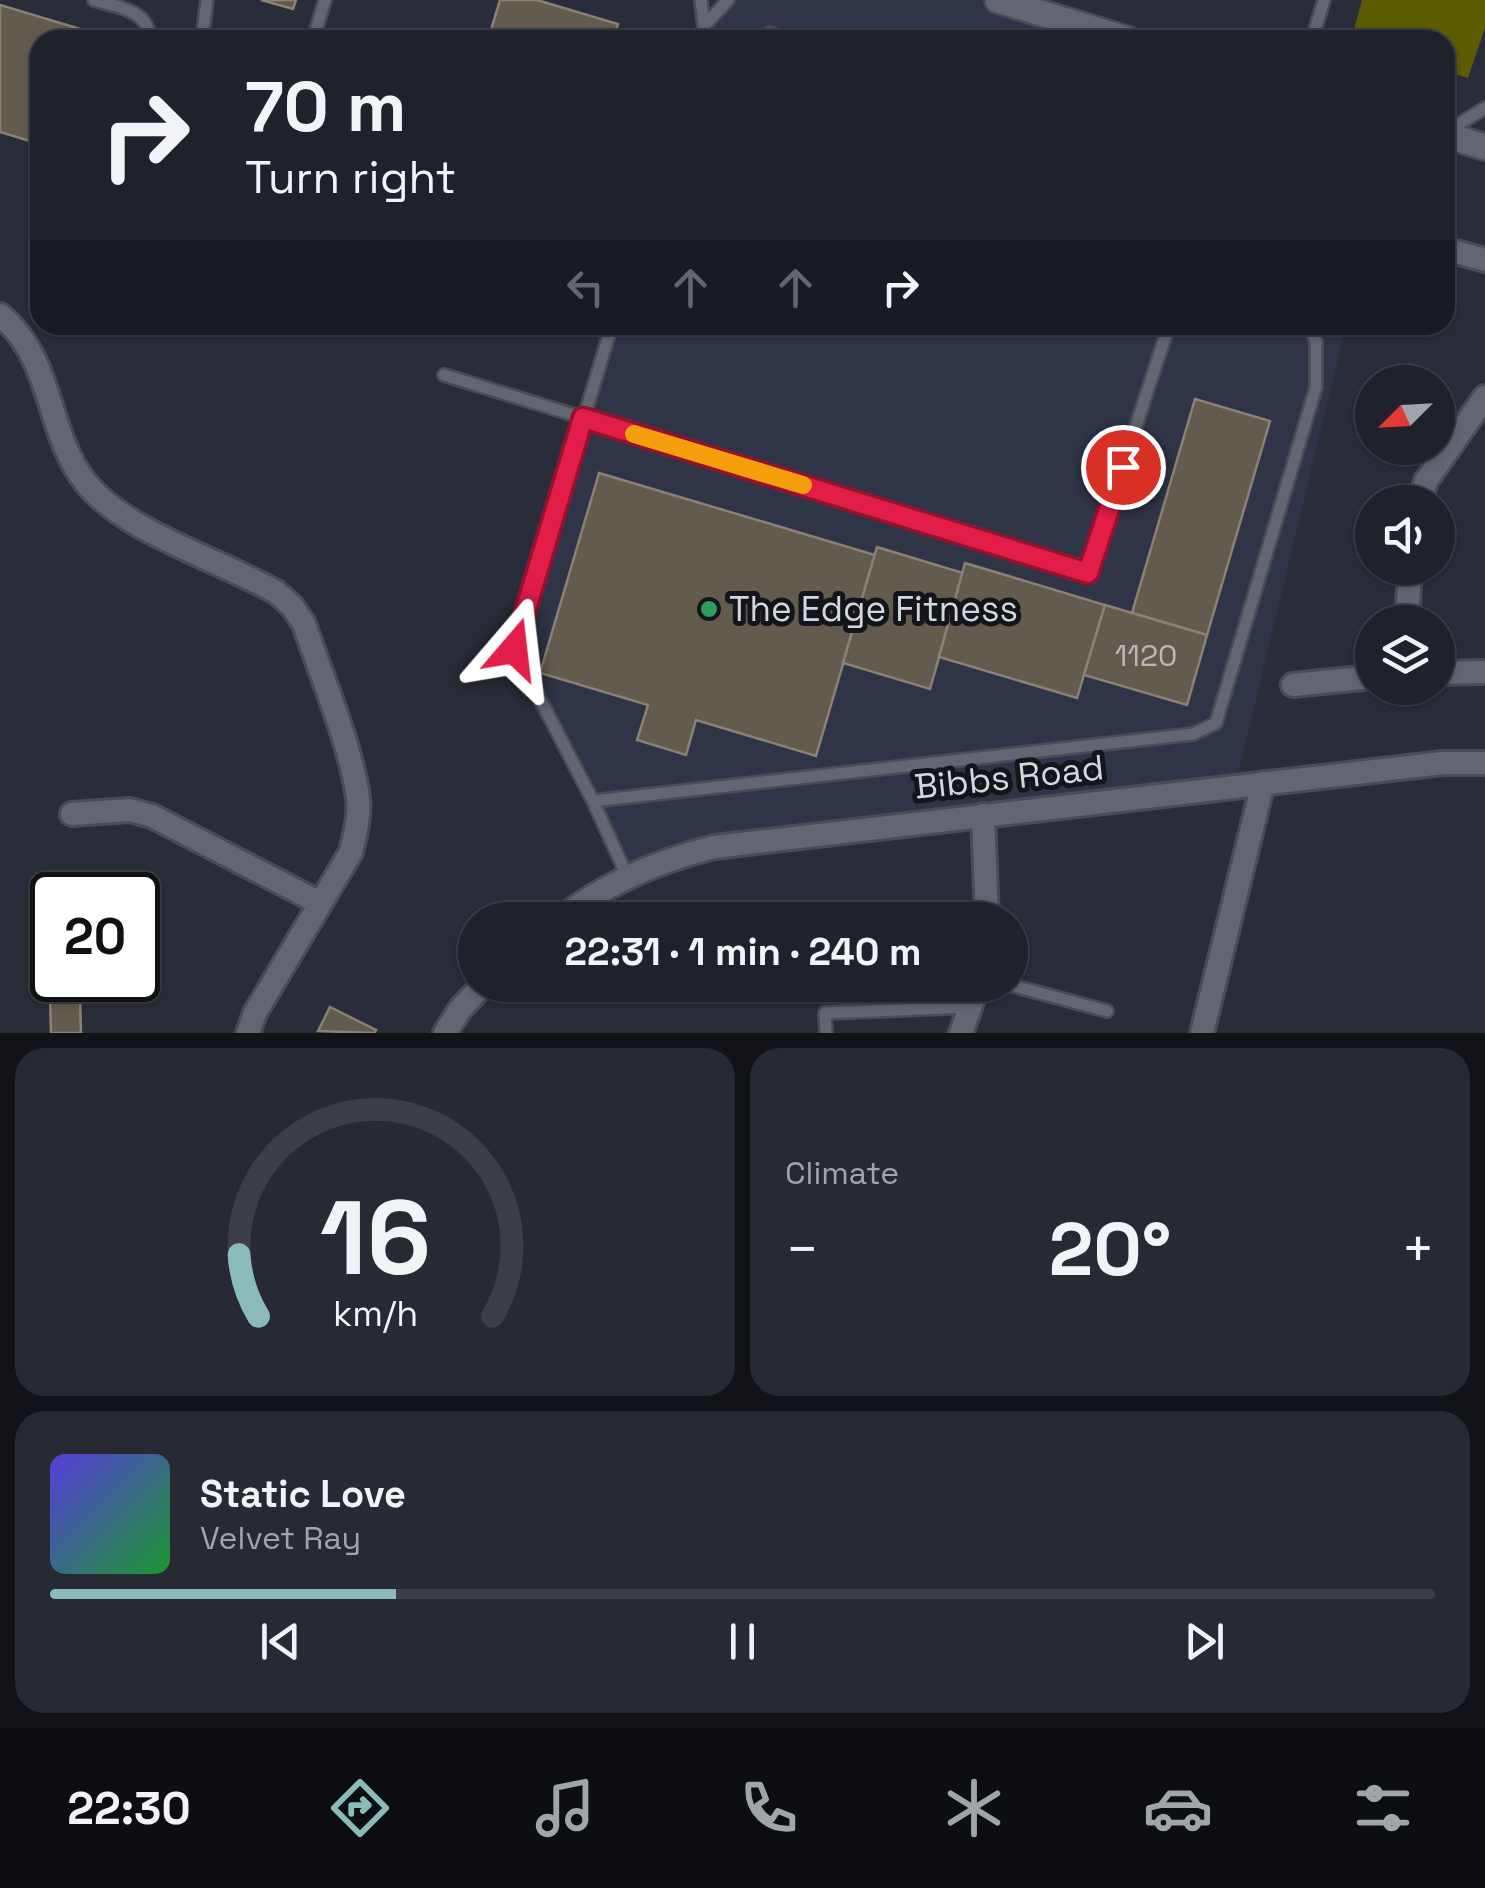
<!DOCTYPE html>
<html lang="en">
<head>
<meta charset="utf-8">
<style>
	body { margin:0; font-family:"Space Grotesk",sans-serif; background:#272a33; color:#f1f3f6; height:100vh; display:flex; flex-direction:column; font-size:38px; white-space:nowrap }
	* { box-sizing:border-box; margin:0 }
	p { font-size:32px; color:#a1a4a9 }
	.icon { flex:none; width:55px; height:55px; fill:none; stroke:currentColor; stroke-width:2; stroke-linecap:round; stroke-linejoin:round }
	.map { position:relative; height:1033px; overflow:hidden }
	.side { display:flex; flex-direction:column; gap:15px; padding:15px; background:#111318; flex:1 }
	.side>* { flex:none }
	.guide { position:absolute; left:30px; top:30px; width:1425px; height:305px; border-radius:30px; box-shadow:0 2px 8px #0004,0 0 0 2px #3c3f47; background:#1f222b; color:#f1f3f6; overflow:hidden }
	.needle { width:65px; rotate:246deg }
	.fabs { position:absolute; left:1355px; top:365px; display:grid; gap:20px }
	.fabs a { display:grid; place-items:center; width:100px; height:100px; border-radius:50%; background:#1f222b; box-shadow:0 2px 8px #0004,0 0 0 2px #3c3f47; font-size:50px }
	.speed { position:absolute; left:30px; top:872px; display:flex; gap:20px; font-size:50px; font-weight:700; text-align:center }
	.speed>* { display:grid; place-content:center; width:130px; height:130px; border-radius:50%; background:#1f222b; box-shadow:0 2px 8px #0004,0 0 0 2px #3c3f47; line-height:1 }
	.speed .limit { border:5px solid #111; border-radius:15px; background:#fff; color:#111 }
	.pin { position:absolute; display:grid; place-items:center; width:85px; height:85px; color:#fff; margin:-42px; border:5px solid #fff; border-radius:50%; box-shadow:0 2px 10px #0007 }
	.me { position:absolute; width:110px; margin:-55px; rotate:17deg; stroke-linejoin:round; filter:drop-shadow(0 0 8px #0008) }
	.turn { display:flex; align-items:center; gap:35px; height:210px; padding:0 50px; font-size:45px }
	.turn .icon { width:130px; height:130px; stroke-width:2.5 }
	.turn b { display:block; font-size:70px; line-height:85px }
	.lanes { display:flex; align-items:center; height:95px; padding:0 50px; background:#0003; justify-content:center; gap:50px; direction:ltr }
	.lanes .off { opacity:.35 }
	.big { font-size:75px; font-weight:700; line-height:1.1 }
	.side .widget { flex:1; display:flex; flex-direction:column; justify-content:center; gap:15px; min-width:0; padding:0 35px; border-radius:30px; background:#272a33 }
	.side .dial { align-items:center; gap:0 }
	.dial svg { height:260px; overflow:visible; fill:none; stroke:#3c3f47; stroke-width:7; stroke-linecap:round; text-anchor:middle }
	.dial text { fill:#f1f3f6; stroke:none }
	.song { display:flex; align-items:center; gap:30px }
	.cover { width:120px; height:120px; border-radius:15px; background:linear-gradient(135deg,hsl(250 70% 55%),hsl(130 70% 35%)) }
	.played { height:10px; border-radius:5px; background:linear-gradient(90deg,#8bbbb9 25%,#3c3f47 25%) }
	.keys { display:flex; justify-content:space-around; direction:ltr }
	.heat { display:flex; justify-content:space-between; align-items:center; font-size:55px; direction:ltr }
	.side .tiles { flex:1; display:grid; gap:15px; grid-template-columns:1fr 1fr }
	.widget:last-child { grid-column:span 2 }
	.trip { position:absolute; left:458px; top:902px; width:570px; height:100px; border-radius:50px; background:#1f222b; box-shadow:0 2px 8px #0004,0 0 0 2px #3c3f47; font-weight:700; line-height:100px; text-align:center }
	.menu { display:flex; height:160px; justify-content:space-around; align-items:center; background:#0c0e11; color:#a1a4a9 }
	.menu .icon { width:70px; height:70px }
	.menu .on { color:#8bbbb9 }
	.menu b { font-size:45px; color:#f1f3f6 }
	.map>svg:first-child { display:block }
	.built { fill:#2f3446 }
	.forest { fill:#5b5c03 }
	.building { fill:#645b4f; stroke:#8c8175; stroke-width:2.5 }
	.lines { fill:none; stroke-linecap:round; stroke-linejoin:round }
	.lane-casing { stroke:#494b55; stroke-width:16 }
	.street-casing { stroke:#494b55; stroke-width:28 }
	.secondary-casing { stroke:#494b55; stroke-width:30 }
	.lane { stroke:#626673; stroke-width:11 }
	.street { stroke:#626673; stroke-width:22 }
	.secondary { stroke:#626673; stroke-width:25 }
	.route-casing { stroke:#92132f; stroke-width:25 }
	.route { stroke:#e11d48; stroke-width:18 }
	.slow { stroke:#f59e0b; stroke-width:18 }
	.leisure-dot { fill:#2e9e5b; stroke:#14151b; stroke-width:4 }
	.labels { text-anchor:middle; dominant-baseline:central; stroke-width:10; stroke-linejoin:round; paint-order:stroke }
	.number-label { font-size:30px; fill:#b9b8bb }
	.poi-label { font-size:35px; fill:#d5d7df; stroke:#14151b; text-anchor:start }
	.street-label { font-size:35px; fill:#d5d7df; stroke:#14151b }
</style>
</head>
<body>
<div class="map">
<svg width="1485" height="1033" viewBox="0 0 1485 1033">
	<rect width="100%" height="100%" fill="#292d39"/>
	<g class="built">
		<polygon points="729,0 998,0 1129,40 700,40"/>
		<polygon points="612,325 1346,325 1235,787 714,847 628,878 514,649"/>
	</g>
	<polygon class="forest" points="1362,0 1485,0 1485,28 1468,78 1445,71 1445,40 1351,40"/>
	<g class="building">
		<polygon points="261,0 296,0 293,9"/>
		<polygon points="500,0 537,0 618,24 613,40 488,40"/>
		<polygon points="0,5 104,36 103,40 40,40 40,144 0,132"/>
		<polygon points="1195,399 1270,421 1207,635 1132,613"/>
		<polygon points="599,473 875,555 816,756 696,720 686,755 637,740 648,705 540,673"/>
		<polygon points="877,547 963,573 930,689 843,663"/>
		<polygon points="965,563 1105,605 1077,698 939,657"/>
		<polygon points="1105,605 1207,635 1187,705 1084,675"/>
		<polygon points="80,996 81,1033 51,1033 50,997"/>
		<polygon points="330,1007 376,1030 374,1033 318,1031"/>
	</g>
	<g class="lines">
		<defs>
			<g id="lane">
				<path d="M94,0C115,6 153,11 148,40"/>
				<polyline points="207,0 203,32 208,40"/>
				<polyline points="704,26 728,0"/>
				<polyline points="313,40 325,0"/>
				<polyline points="700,40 704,26 701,0"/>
				<polyline points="768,40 770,33 791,40"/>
				<polyline points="1312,40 1324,0"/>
				<polyline points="1446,132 1485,108"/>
				<polyline points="612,325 514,649 593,801 628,878"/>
				<polyline points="444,375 1088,573 1169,325"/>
				<polyline points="593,801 1193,734 1216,723 1316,387 1316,341 1308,325"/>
				<polyline points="1010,985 1107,1011"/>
				<polyline points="826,1033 825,1013 970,1007"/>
			</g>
			<g id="street">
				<polyline points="1445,249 1485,260"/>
				<path d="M0,315C55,360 45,432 86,483C125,532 220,560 276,592L292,606L304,624C321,675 351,745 358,798C360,816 355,835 351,852L255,1013L248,1033"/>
				<polyline points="1420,502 1426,481 1485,397"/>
				<polyline points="1407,622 1410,568"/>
				<polyline points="1438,673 1485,672"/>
				<polyline points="1293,685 1372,677"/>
				<polyline points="72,814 130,810 152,816 318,902"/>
				<polyline points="983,815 987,920"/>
				<path d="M559,920C604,884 658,861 714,847L1443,763H1485"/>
				<polyline points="445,1033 461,1008 483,985"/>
				<polyline points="961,1033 978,985"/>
				<polyline points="1202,1033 1263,783"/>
			</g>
			<g id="secondary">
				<polyline points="998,0 1129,40"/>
				<polyline points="1445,135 1485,147"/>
			</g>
		</defs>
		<use href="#lane" class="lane-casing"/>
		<use href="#street" class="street-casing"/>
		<use href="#secondary" class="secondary-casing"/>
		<use href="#lane" class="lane"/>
		<use href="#street" class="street"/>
		<use href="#secondary" class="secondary"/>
	</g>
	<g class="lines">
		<defs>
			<polyline id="route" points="514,649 583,418 1088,573 1123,467"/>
		</defs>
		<use href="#route" class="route-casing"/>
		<use href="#route" class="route"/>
		<polyline class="slow" points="634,434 803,485"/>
	</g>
	<circle class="leisure-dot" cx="709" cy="609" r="10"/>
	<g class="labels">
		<g class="number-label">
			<text x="1146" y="655">1120</text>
		</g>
		<g class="poi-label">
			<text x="729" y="609">The Edge Fitness</text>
		</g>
		<g class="street-label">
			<text transform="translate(1009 777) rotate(-6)">Bibbs Road</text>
		</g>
	</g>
</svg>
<div class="fabs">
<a><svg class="needle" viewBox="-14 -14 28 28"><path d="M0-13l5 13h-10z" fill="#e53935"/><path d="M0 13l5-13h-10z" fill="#a1a4a9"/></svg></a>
<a><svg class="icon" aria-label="sound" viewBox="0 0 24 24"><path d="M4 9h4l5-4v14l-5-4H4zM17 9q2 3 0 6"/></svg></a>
<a><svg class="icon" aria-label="layers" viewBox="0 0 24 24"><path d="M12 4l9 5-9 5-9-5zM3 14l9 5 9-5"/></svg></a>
</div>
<div class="speed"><div class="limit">20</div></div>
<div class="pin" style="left:1123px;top:467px;background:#d93025"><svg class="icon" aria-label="arrive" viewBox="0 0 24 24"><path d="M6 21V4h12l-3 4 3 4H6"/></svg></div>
<svg class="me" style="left:514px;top:649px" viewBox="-20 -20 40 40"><path d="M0-17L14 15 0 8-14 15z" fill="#e11d48" stroke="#fff" stroke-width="4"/></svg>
<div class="trip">22:31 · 1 min · 240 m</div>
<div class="guide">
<div class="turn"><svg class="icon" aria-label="right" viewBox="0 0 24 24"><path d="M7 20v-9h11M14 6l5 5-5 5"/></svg><div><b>70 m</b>Turn right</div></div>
<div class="lanes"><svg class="icon off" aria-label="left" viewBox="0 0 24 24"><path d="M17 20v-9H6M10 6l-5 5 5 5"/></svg><svg class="icon off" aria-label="ahead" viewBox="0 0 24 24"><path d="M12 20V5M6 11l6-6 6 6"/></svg><svg class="icon off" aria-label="ahead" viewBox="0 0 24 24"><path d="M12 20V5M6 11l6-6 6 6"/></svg><svg class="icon" aria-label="right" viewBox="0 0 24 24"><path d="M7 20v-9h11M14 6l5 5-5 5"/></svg></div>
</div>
</div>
<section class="side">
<div class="tiles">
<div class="widget dial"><svg viewBox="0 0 100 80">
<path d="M14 69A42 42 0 1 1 86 69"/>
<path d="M14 69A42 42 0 0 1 8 50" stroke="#8bbbb9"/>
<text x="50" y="56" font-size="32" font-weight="700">16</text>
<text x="50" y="72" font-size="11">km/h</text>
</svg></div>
<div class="widget"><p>Climate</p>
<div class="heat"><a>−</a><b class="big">20°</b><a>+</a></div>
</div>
<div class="widget">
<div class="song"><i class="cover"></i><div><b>Static Love</b><p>Velvet Ray</p></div></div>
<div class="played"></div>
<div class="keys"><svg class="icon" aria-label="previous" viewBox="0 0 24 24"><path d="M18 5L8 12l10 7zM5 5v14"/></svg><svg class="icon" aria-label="pause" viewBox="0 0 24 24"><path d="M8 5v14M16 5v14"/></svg><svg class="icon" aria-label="next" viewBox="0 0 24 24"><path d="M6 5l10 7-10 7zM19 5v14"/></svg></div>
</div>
</div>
</section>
<nav class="menu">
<b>22:30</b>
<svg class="icon on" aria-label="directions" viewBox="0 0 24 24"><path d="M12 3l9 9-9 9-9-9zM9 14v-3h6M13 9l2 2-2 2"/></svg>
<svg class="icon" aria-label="music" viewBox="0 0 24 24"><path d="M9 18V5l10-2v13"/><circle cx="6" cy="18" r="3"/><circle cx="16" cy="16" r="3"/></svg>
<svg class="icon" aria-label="phone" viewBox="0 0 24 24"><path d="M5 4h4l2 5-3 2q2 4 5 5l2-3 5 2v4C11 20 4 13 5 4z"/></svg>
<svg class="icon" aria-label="climate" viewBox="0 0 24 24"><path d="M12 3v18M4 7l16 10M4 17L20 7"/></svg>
<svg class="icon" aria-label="car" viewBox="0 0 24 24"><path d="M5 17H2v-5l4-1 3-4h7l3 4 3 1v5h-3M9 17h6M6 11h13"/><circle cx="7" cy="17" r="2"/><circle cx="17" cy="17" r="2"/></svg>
<svg class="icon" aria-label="filters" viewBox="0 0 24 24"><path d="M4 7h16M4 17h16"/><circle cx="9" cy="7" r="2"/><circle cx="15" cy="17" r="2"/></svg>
</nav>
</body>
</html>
